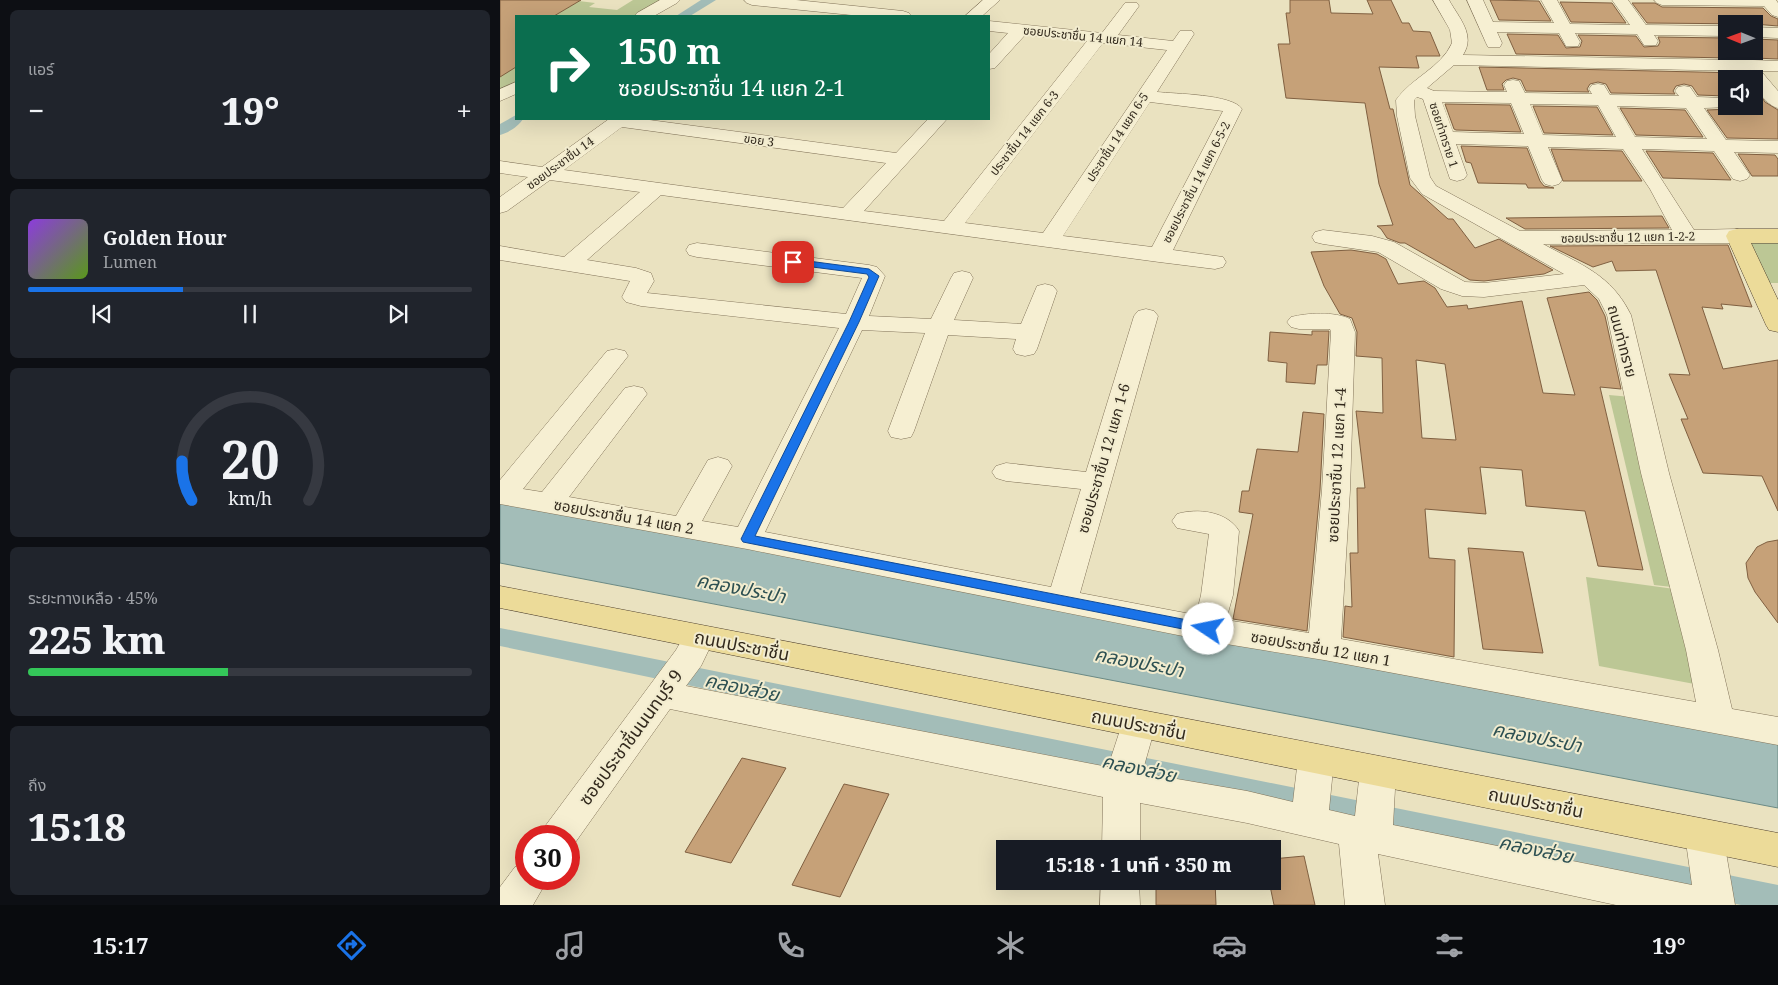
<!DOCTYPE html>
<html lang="th">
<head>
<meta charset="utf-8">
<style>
	body { margin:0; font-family:"Noto Serif","Noto Sans Thai",serif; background:#20242c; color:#f1f3f6; height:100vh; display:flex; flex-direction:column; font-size:19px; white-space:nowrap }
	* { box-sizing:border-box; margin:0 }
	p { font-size:16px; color:#9ea1a6 }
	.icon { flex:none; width:28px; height:28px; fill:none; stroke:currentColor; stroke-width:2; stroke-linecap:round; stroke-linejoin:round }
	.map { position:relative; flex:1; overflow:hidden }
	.side { display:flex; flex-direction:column; gap:10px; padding:10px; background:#0d0f14; width:500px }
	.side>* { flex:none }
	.guide { position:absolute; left:15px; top:15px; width:475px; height:105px; border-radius:0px; box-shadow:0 5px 20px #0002; background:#0b6e4f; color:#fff; overflow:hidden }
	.needle { width:32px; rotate:271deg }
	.controls { position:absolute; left:1218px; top:15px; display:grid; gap:10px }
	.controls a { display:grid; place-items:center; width:45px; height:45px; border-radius:0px; background:#171b24; box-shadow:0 5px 20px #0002; font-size:25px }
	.speed { position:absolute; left:15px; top:825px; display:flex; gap:10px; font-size:25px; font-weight:700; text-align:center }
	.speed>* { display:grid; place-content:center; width:65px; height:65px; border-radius:50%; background:#171b24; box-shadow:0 5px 20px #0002; line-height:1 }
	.speed .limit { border:8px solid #d22; background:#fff; color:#111 }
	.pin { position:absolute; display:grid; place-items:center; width:42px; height:42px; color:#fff; margin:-21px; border-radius:10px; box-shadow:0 2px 8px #0006 }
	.me { position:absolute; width:55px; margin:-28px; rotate:281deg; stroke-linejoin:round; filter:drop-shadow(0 0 4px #0008) }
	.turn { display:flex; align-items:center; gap:18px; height:105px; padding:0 20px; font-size:22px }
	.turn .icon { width:65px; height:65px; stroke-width:2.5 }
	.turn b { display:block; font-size:35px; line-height:42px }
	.big { font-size:38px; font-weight:800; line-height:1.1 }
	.side .card { flex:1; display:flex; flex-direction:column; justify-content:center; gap:8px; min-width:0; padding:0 18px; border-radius:8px; background:#20242c }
	.side .dial { align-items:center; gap:0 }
	.dial svg { height:130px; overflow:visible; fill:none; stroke:#363941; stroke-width:7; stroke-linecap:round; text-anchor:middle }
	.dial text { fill:#f1f3f6; stroke:none }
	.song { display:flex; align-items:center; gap:15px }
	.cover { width:60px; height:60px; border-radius:8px; background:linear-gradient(135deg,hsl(270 70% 55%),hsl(90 70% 35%)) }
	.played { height:5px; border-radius:2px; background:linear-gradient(90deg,#1a73e8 35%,#363941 35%) }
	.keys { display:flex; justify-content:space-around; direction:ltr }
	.heat { display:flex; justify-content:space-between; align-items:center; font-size:28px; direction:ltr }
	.charge { height:8px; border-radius:4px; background:linear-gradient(90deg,#34c759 45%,#363941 0) }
	.trip { position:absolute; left:496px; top:840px; width:285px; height:50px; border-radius:0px; background:#171b24; box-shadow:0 5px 20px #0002; font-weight:800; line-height:50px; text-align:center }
	.menu { display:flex; height:80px; justify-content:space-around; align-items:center; background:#090b0e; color:#9ea1a6 }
	.menu .icon { width:35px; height:35px }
	.menu .on { color:#1a73e8 }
	.menu b { font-size:22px; color:#f1f3f6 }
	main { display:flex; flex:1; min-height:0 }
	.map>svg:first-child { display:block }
	.green { fill:#bcc795 }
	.water { fill:#a3bdb8; stroke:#6b8a85 }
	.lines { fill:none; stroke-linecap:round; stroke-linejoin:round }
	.canal { fill:#a3bdb8; fill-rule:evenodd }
	.building { fill:#c6a178; stroke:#806041; fill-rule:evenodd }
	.minor-casing { stroke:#827359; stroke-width:1 }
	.major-casing { stroke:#50412e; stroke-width:1 }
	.minor { fill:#f6efd2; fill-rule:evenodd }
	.major { fill:#ecdb99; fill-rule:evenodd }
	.route { fill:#1a73e8; stroke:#114b97 }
	.labels { text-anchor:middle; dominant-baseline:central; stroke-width:4; stroke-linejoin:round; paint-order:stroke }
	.far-street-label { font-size:12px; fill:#332a1d; stroke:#f2eccf }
	.street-label { font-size:15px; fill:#332a1d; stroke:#f2eccf }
	.near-street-label { font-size:18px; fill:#332a1d; stroke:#f2eccf }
	.near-water-label { font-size:19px; font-style:italic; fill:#2d5052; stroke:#f2eccf }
</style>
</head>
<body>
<main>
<section class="side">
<div class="card"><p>แอร์</p>
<div class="heat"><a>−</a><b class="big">19°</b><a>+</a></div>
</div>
<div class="card">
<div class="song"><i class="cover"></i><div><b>Golden Hour</b><p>Lumen</p></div></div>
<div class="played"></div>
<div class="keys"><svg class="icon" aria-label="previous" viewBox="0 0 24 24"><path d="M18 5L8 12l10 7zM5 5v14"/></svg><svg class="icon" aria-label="pause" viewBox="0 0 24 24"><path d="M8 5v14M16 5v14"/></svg><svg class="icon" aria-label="next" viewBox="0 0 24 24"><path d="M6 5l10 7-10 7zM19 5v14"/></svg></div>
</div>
<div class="card dial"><svg viewBox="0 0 100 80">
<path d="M14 69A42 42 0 1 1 86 69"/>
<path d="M14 69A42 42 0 0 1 8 45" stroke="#1a73e8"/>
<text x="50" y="56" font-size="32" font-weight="700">20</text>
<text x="50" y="72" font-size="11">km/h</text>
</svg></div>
<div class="card"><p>ระยะทางเหลือ · 45%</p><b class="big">225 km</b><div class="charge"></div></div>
<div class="card"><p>ถึง</p><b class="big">15:18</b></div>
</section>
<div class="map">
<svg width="1278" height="905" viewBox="0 0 1278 905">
	<rect width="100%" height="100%" fill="#eae2c0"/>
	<g class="green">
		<polygon points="133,0 164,0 135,16 54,16 79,1 95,3 89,7 117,10"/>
		<polygon points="16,39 16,82 0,91 0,48"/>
		<polygon points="1247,238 1278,238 1278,283 1268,283"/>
		<polygon points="1109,395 1131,397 1181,588 1154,585"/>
		<polygon points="1086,577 1182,590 1205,686 1099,666"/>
	</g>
	<polygon class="water" points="0,503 1278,736 1278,808 0,563"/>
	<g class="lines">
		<g class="canal">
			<polygon points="201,0 216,0 190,16 176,16"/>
			<path d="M16,115V119H23C19,126 8,133 0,135V124Z"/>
			<polygon points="0,628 1278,885 1278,905 1241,905 0,646"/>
		</g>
	</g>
	<g class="building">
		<polygon points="0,0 81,0 54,16 16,16 16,67 0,77"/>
		<polygon points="790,0 829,0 831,13 873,14 867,0 891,0 902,23 909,23 913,31 930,32 940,56 916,56 919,68 879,67 890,109 893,109 910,185 948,219 953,219 975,248 999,239 1053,270 1044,274 984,281 970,280 905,243 900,243 887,238 881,229 877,226 893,225 879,184 865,103 786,98 778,44 790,44 786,13 790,13"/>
		<polygon points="990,0 1039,1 1051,21 999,20"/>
		<polygon points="1060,2 1112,3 1126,23 1071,22"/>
		<polygon points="1132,3 1155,3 1162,7 1263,8 1271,16 1278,19 1278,26 1254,24 1147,23"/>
		<polygon points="1007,34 1058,35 1066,48 1080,47 1082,41 1078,35 1136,36 1144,47 1158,46 1160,42 1158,37 1226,38 1226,51 1235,51 1231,58 1016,54"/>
		<polygon points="1254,39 1278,40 1278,59 1254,58 1245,51 1254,51"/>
		<polygon points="979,67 1242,73 1246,79 1226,79 1226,96 1198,95 1192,86 1184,84 1176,86 1173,91 1175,94 1111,93 1106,84 1098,82 1090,84 1087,89 1089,92 1026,91 1021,80 1013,78 1006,80 1002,84 1004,90 987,90"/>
		<polygon points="1254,86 1265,102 1278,110 1278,139 1227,138 1207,110 1232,109 1234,106 1254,106"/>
		<polygon points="945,104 1010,105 1021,132 956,130 954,129"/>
		<polygon points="1033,106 1097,107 1113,135 1044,133"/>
		<polygon points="1120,108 1185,110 1203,137 1136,135"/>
		<polygon points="961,146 1027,148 1040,181 1044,186 1054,188 1028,188 1026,184 978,183 971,163 966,162"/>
		<polygon points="1051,149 1122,151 1142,181 1063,181"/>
		<polygon points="1146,151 1213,153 1231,180 1163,178"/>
		<polygon points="1238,154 1275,155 1278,159 1278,176 1252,176"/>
		<polygon points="1162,216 1169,228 1025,229 1006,218"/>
		<polygon points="1228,245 1252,307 1221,304 1223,309 1202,307 1223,369 1278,360 1278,511 1262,476 1203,473 1181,419 1188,419 1169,374 1190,375 1156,270 1116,271 1112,261 1093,267 1050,246"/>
		<path d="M851,250L877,254L886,259L898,284L924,281L935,288L947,307L967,305L968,309L1022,301L1043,393L1075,395L1047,298L1089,292L1097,300L1105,316L1121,389L1100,387L1143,570L1098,566L1085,511L1026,506L1022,470L980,467L986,514L925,509L929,558L955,560L954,657L843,637L845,606L852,607L850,553H858L857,488H865L856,411L883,413L882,358L856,356L857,332L852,318L840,314L824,286L811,252ZM916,360L945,364L956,440L922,438Z"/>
		<polygon points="812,331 829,331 827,365 817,365 815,384 786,382 787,363 768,361 770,332 812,335"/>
		<polygon points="803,412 824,414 820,490 807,631 733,619 753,514 739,512 742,491 749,491 757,449 798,452"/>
		<polygon points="1278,540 1278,623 1255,592 1248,578 1246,563 1257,547 1267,542"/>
		<polygon points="968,548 1023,552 1043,653 983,649"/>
		<polygon points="242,758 286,768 231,863 185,852"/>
		<polygon points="344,784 389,794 340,897 292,885"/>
		<polygon points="804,856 815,905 774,905 769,881 772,881 772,859"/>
		<polygon points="656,881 715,881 716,905 656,905"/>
	</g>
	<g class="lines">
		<defs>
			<g id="minor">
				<polygon points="160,0 180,0 177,3 154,16 135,16 137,13"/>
				<polygon points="244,0 296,0 403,11 409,13 411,16 361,16 252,5 247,3"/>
				<polygon points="483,0 500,0 482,16 465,16"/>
				<path d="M933,0H949C959,18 976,35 963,55L1235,60L1232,57L1235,53C1244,51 1247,53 1253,60L1278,61V71H1261L1278,91V108C1268,106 1254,89 1254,79H1249L1243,71L954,65L927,88L934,91L1007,92L1004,85L1007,81L1013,80L1019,81L1025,93L1092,94L1089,89L1092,85L1098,84L1104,85L1110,95L1179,96L1175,91L1178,87L1184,86L1190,87L1197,97L1226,98V106L1232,107L1204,108L1226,140L1278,141V153L1234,152L1250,175L1247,179L1240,181L1233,179L1214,151L1142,149L1194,230L1237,229L1245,231L1248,236L1245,241L1237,243L1043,244C1081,265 1111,274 1131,315L1169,473L1218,650L1232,709L1278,717V745L824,660L708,641L247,549L0,504V480L107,351L116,349L125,351L128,356L23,489L42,492L125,388L134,386L143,388L147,394L69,497L176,516L208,460L218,457L228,460L232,466L202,521L238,527L339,328L141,306L126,302L122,297L130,281L0,260V246L64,257L140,192L50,180L7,211L0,213V197L28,177L0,173V161L42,167L109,119H142L396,153L428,119H447L364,211L444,221L587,41L525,35L495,68L489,69V54L508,33L489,31V21L602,33L625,3H637L639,6L618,35L673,41L680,31H692L694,34L657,92C675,94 732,94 742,109L673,250L723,257L726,262L723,267L715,269L659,262L161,195L87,260L136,268L151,273L154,281L147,293L346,314L362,278L197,257L189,255L186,250L189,245L197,243L369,265L377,267L385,276L369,316L431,319L451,278L454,273L462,271L470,273L473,278L454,320L521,324L537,286L545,284L553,286L557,291L537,349L534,354L525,356L516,354L513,349L516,339L448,335L414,431L411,437L401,439L391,437L388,431L425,333L362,330L265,532L551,587L581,489L506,481L496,478L492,472L496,466L506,463L586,472L634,316L638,311L646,309L654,311L658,316L580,593L696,615L701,595L709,534L677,528L672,521L677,514C697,508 727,511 739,531L733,595L726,620L809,633L822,490L831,332L830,329H799L791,327L787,322L791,317C807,313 834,311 850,319L855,332L850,490L841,639L1196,702L1186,650L1141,473L1107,315L1099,299L1084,285L984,297L962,296L941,289L878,252L823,244L815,242L812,237L815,232L823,230L872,236L894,242L965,282L984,283L1064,274L922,194L910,178L897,116L896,100C911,78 941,68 952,43L950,30ZM603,43L667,50L543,233L465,223ZM917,97L923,99L950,179L957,181L964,179L967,175L956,144L1028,146L1042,180L1045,184L1052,186L1059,184L1062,180L1048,147L1123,149L1150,189L1172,230L1020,231L936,186L930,177L915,116L914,100ZM650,102L723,111L652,247L563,236ZM942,102L1011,103L1024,134L953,132ZM1030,104L1098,105L1116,137L1043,135ZM1117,106L1186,108L1207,139L1135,137ZM122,127L386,163L343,208L64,170Z"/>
				<polygon points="967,0 983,0 993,22 1054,23 1041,0 1057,0 1070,24 1130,25 1112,0 1128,0 1146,25 1226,26 1226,36 1154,35 1158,41 1156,45 1144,45 1137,34 1075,33 1080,42 1078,46 1066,46 1059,33 997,32 1002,43 1000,47 988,47 986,43"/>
				<polygon points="1154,0 1276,0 1278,3 1278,17 1272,15 1264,6 1162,5 1157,3"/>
				<polygon points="1254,27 1278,28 1278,38 1254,37"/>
				<polygon points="16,82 16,94 0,101 0,89"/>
				<polygon points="199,625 210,629 215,637 201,666 186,686 608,767 622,724 627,714 639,710 651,714 656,724 642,773 747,791 793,802 798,759 803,749 816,744 829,749 834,759 829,810 855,816 860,771 865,761 878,756 891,761 896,771 893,825 1192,885 1185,835 1191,824 1204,819 1217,824 1223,835 1235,905 1116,905 878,854 885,905 845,905 839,844 747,823 640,803 640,849 602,849 603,797 170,709 72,847 69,849 69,836 40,836 46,825 176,650 188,629"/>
				<polygon points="26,863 26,879 48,879 33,905 0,905 0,887 15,867"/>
				<polygon points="601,881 639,881 640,905 600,905"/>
			</g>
			<g id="major">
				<polygon points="1237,229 1278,229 1278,243 1251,243 1278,300 1278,332 1269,330 1266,325 1226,236 1229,231"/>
				<polygon points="0,586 1278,833 1278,867 0,608"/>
			</g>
		</defs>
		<use href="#minor" class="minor-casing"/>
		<use href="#major" class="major-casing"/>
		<use href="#minor" class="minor"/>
		<use href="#major" class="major"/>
	</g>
	<polygon class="route" points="293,259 369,269 379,276 359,322 255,536 708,624 713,626 715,629 713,633 708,634 243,542 241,539 349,322 369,277 367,274 289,264 289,260"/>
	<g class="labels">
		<g class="far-street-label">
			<text transform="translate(583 36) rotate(6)">ซอยประชาชื่น 14 แยก 14</text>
			<text transform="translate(524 133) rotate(-52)">ประชาชื่น 14 แยก 6-3</text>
			<text transform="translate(944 135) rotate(72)">ซอยท่าทราย 1</text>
			<text transform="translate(617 137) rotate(-57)">ประชาชื่น 14 แยก 6-5</text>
			<text transform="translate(259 140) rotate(8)">ขอย 3</text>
			<text transform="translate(60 163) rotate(-36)">ซอยประชาชื่น 14</text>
			<text transform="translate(696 182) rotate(-63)">ซอยประชาชื่น 14 แยก 6-5-2</text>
			<text transform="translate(1128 237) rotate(-1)">ซอยประชาชื่น 12 แยก 1-2-2</text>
		</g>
		<g class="street-label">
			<text transform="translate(1123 341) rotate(75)">ถนนท่าทราย</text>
			<text transform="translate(603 458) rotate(-74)">ซอยประชาชื่น 12 แยก 1-6</text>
			<text transform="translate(836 465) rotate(-87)">ซอยประชาชื่น 12 แยก 1-4</text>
			<text transform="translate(124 516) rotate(10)">ซอยประชาชื่น 14 แยก 2</text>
			<text transform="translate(821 648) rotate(10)">ซอยประชาชื่น 12 แยก 1</text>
		</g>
		<g class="near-street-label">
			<text transform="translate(242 645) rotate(11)">ถนนประชาชื่น</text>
			<text transform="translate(639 724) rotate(11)">ถนนประชาชื่น</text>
			<text transform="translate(130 737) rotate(-54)">ซอยประชาชื่นนนทบุรี 9</text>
			<text transform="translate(1036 802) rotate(11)">ถนนประชาชื่น</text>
		</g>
		<g class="near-water-label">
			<text transform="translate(241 588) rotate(11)">คลองประปา</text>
			<text transform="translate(639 662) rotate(11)">คลองประปา</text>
			<text transform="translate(242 687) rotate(12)">คลองส่วย</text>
			<text transform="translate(1037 737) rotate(11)">คลองประปา</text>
			<text transform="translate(639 768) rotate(12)">คลองส่วย</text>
			<text transform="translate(1036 849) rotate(12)">คลองส่วย</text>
		</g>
	</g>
</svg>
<div class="controls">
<a><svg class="needle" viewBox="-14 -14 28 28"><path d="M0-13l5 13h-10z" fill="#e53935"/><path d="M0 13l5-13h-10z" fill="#9ea1a6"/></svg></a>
<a><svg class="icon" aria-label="sound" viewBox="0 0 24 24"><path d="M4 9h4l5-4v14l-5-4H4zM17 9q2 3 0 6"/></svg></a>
</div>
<div class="speed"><div class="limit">30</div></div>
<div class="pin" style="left:293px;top:262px;background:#d93025"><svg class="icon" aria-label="arrive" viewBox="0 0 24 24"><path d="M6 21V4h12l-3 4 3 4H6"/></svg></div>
<svg class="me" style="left:708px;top:629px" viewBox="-20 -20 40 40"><circle r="19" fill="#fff"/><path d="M0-13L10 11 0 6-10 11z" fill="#1a73e8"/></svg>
<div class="trip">15:18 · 1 นาที · 350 m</div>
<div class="guide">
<div class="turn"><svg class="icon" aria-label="right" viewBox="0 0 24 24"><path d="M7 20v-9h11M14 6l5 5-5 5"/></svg><div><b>150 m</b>ซอยประชาชื่น 14 แยก 2-1</div></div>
</div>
</div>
</main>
<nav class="menu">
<b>15:17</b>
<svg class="icon on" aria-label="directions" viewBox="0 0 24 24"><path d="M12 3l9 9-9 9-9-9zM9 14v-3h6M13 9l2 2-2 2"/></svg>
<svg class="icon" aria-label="music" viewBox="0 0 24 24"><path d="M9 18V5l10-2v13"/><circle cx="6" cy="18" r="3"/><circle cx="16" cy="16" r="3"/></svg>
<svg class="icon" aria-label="phone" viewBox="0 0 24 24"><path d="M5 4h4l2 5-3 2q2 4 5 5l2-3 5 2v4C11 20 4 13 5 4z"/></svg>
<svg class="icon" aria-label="climate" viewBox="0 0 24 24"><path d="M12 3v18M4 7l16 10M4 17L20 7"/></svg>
<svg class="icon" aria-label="car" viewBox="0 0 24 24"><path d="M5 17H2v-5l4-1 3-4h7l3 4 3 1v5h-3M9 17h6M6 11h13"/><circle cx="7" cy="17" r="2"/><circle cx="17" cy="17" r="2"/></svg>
<svg class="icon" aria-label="filters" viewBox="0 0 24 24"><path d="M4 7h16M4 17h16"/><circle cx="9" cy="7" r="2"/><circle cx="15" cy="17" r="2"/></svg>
<b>19°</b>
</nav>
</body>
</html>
